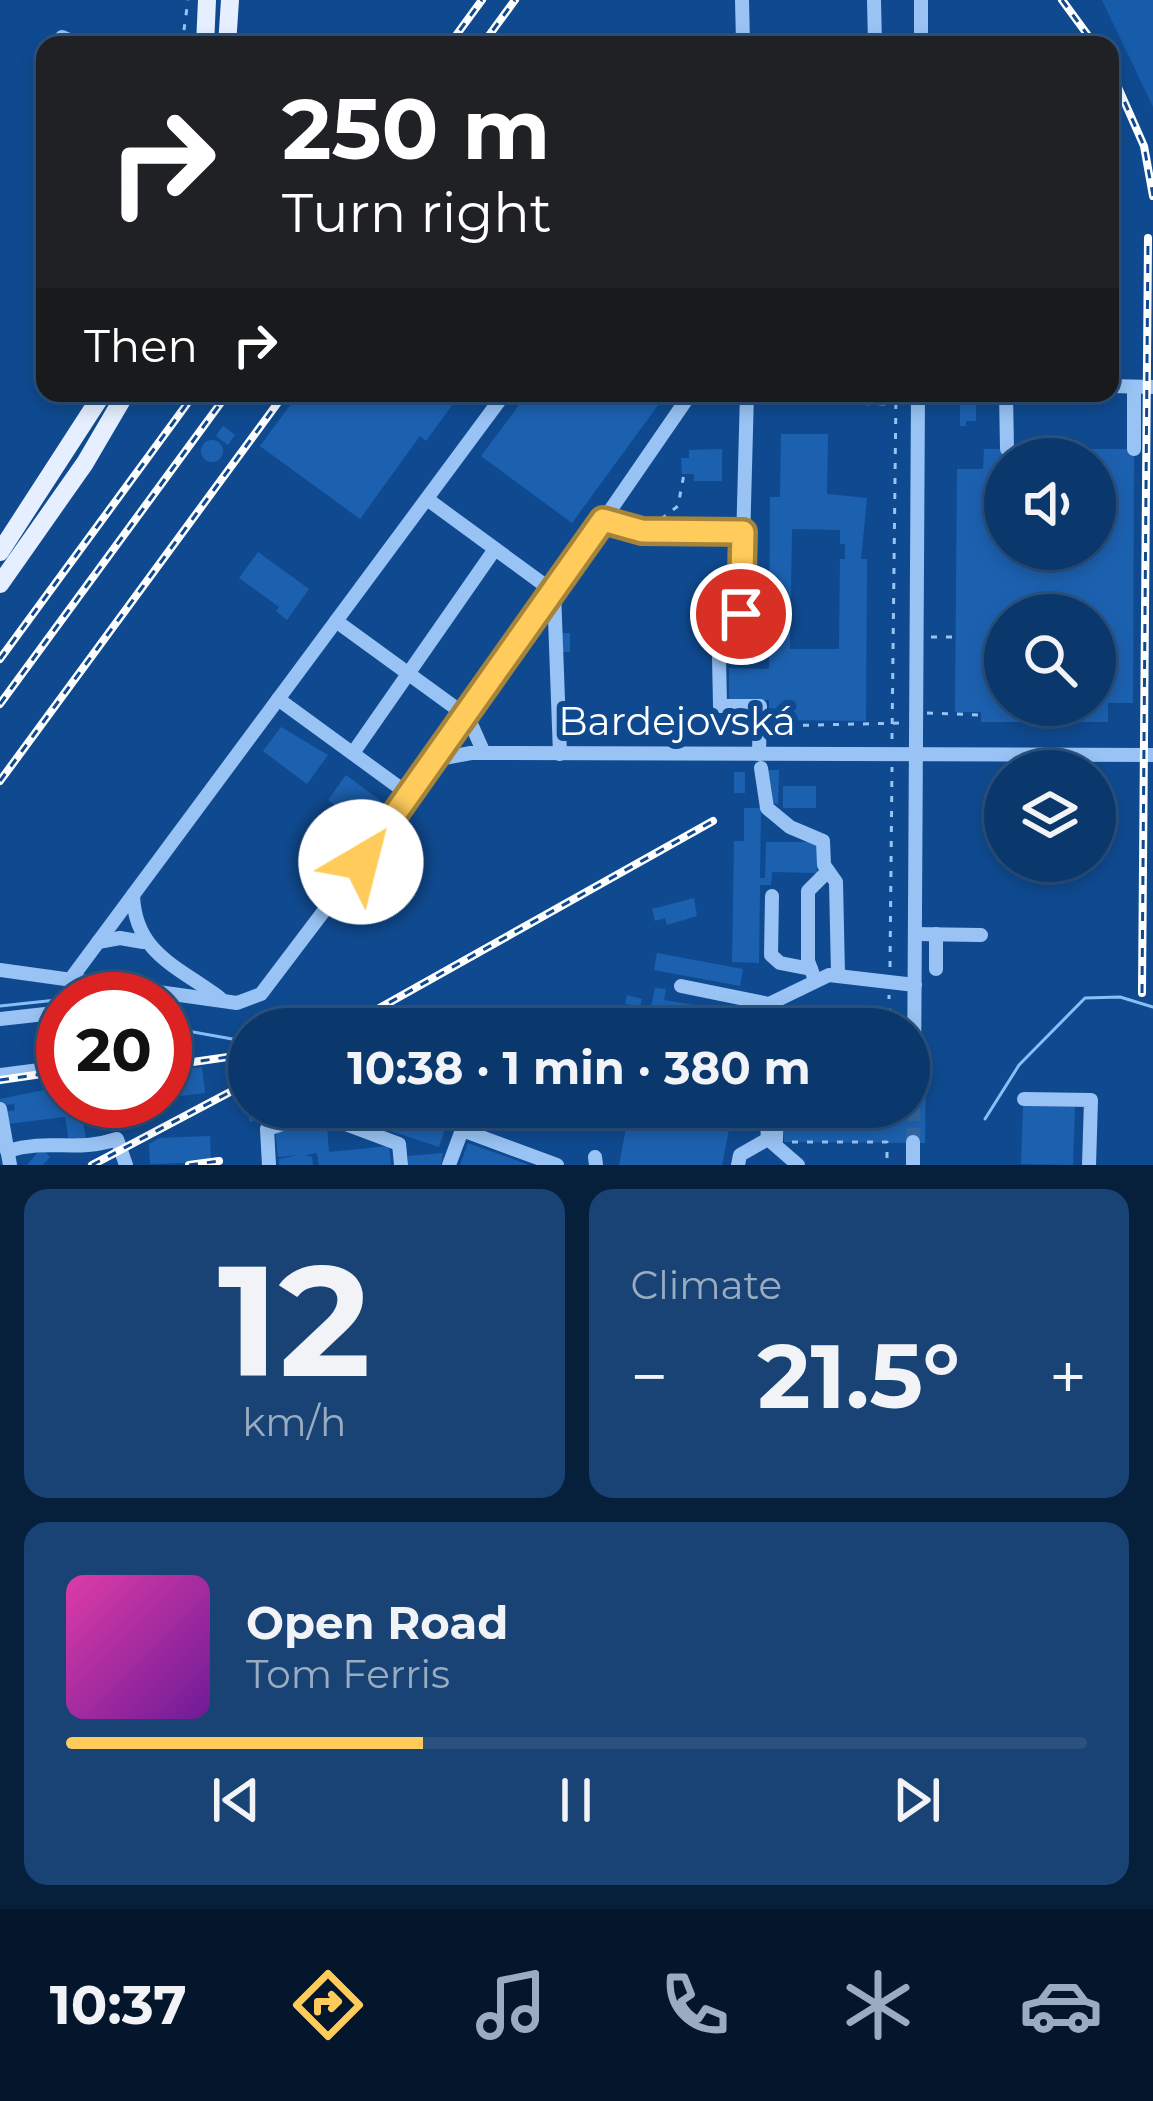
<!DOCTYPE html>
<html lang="en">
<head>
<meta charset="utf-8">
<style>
	body { margin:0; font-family:Montserrat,sans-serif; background:#194374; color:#f1f3f6; height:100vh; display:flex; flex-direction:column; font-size:45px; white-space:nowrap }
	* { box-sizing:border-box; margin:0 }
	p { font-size:39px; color:#9aacc2 }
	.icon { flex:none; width:66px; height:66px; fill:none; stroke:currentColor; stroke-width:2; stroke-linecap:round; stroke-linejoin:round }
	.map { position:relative; height:1165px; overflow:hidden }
	.drawer { display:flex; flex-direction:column; gap:24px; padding:24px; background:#061f3b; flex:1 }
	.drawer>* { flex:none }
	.banner { position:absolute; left:36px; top:36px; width:1083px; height:366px; border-radius:24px; box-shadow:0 6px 18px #0003,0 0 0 3px #2b527f; background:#202124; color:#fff; overflow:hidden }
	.controls { position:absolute; left:984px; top:438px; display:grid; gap:24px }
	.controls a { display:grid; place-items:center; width:132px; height:132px; border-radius:50%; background:#0b386c; box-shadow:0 6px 18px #0003,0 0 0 3px #2b527f; font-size:60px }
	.speed { position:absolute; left:36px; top:972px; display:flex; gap:24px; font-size:60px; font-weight:700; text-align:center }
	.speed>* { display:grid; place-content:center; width:156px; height:156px; border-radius:50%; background:#0b386c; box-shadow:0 6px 18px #0003,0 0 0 3px #2b527f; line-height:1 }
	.speed .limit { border:18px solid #d22; background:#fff; color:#111 }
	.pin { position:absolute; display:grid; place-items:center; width:102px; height:102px; color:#fff; margin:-51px; border:6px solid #fff; border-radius:50%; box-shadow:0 3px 12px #0007 }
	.me { position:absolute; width:132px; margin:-66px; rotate:37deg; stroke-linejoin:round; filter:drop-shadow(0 0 9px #0008) }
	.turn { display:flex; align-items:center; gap:42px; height:252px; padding:0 48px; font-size:54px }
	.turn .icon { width:156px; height:156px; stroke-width:2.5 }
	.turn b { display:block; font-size:84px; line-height:102px }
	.then { display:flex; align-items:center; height:114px; padding:0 48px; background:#0003; gap:24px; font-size:45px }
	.big { font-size:90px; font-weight:700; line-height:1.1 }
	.drawer .widget { flex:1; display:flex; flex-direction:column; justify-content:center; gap:18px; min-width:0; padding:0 42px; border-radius:24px; background:#194374 }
	.drawer .dial { align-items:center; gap:0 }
	.dial b { font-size:156px; line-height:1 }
	.song { display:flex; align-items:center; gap:36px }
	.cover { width:144px; height:144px; border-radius:18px; background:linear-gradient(135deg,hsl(320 70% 55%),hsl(280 70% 35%)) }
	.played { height:12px; border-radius:6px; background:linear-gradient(90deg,#ffcc5b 35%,#2b527f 35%) }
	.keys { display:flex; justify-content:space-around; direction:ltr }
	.heat { display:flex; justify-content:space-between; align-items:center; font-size:66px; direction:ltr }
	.drawer .tiles { flex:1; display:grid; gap:24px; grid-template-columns:1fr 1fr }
	.widget:last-child { grid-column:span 2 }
	.trip { position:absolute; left:228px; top:1008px; width:702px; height:120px; border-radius:60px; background:#0b386c; box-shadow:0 6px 18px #0003,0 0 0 3px #2b527f; font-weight:700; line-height:120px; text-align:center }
	.menu { display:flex; height:192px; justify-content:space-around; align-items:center; background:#04162b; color:#9aacc2 }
	.menu .icon { width:84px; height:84px }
	.menu .on { color:#ffcc5b }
	.menu b { font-size:54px; color:#f1f3f6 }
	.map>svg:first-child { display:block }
	.green { fill:#165cab }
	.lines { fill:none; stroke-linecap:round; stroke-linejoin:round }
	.stream { stroke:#89bff7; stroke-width:3 }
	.building { fill:#1c61b0; fill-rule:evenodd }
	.minor-tunnel { stroke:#3365a1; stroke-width:14; stroke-dasharray:14 7; stroke-linecap:butt }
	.path { stroke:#98c3f4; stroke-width:3; stroke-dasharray:6 9; stroke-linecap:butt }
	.minor { stroke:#98c3f4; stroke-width:14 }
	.major { stroke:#e5efff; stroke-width:18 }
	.rail-casing { stroke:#fff; stroke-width:8 }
	.rail { stroke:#0f4a90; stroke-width:3; stroke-dasharray:9; stroke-linecap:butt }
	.route-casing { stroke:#a6853b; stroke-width:30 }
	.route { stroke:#ffcc5b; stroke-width:21 }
	.labels { text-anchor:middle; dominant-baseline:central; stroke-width:12; stroke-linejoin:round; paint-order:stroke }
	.street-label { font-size:39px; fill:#fff; stroke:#0f4a90 }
</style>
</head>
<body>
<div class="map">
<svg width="1153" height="1165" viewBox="0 0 1153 1165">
	<rect width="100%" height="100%" fill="#0f4a90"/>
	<polygon class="green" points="1102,0 1153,0 1153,107"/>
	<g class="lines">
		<g class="stream">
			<polyline points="0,1006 66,999"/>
			<polyline points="165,1027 249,1042"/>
			<polyline points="985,1119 1019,1065 1085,998 1120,997 1153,1007"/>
		</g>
	</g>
	<g class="building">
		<polygon points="1110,128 1119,128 1118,354 1110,354"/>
		<polygon points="299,393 461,393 426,441 420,436 360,519 260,446"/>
		<polygon points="528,393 667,393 572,523 481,456"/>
		<polygon points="960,400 976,400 976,421 966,421 966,426 960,426"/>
		<polygon points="223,426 235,435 228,445 216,436"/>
		<path d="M781,434H828L827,494L867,498L861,559H867L866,721L769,720V700H729V668L769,669L770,497H780ZM792,529L840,530V544H845V559H840L839,649H790Z"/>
		<circle cx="212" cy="451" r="11"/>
		<polygon points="722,449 722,481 694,481 694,474 682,474 681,458 689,458 689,450"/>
		<path d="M984,449H1134L1133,703H1108V722H981V712H955L957,469H983ZM1005,459H1095V549H1005ZM1005,615H1095V705H1005Z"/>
		<polygon points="258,552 309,589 287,620 276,611 279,607 239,578"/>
		<polygon points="562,633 570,633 570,652 563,652"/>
		<polygon points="281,727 328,755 307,784 263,751"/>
		<polygon points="768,770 779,770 778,804 771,803"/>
		<rect x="734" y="772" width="11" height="21"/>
		<polygon points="346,775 381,801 363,826 328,800"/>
		<rect x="783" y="786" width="33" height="22"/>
		<polygon points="744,808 761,808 760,878 765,878 766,842 818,842 817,873 772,872 771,885 760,885 759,963 732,962 734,841 744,841"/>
		<polygon points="694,898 697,916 667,925 665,918 655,921 652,909"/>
		<polygon points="657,953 743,969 740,986 654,970"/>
		<polygon points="655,988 666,989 664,1000 749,1014 746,1029 691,1029 661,1020 659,1029 646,1029"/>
		<polygon points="627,995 642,999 636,1023 628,1021 632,1005 625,1004"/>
		<polygon points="202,1067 205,1093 165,1098 165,1072"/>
		<polygon points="909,1082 926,1082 925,1143 784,1142 784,1107 855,1107 854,1121 883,1121 883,1107 909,1107"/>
		<polygon points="63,1086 63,1101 130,1101 131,1108 82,1115 86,1139 69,1142 65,1117 7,1124 6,1112 15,1110 14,1104 0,1106 0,1099"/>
		<polygon points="1023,1106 1075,1107 1073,1165 1021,1164"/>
		<polygon points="246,1107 297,1107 297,1108 272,1122 270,1116 250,1122"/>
		<polygon points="347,1107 438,1107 451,1111 439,1147 344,1116"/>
		<polygon points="522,1107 561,1107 557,1119"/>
		<polygon points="630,1107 733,1109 722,1165 619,1165"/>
		<polygon points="327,1126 329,1152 389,1146 391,1165 319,1165 317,1153 305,1155 312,1157 313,1165 279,1165 279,1159 299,1155 278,1157 275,1131"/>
		<polygon points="210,1136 211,1162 150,1164 149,1144 159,1138"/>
		<polygon points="468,1143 527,1164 527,1165 460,1165"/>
		<polygon points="41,1148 50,1157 43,1165 27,1165"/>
		<polygon points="443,1153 441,1165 408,1165 408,1156"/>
	</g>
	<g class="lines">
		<polyline class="minor-tunnel" points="913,1142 914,1082"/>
		<g class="path">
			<polyline points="182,45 188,0"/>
			<polyline points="699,402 737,402"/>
			<polyline points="759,402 893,404"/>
			<polyline points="661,519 678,506 684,474"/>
			<polyline points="931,637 956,637"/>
			<polyline points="927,713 981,715"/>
			<polyline points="773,726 901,723"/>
			<polyline points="892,739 896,393"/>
			<polyline points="890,967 892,767"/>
			<polyline points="889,1029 889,995"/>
			<polyline points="792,1142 887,1142 887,1165"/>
		</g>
		<g class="minor">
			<polyline points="742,0 743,43"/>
			<polyline points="874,0 875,44"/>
			<polyline points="62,37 81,45"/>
			<polyline points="708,45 976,45"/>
			<polyline points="921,45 921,0"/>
			<polyline points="1110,386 1153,387"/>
			<polyline points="747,393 740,655 719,656 720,706 760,706 759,754"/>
			<polyline points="1006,393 1007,449"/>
			<polyline points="1134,449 1134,387"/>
			<polyline points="427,499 554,592 560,754"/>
			<polyline points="603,520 642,531 743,533"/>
			<polyline points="336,621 468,717 484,753"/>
			<polyline points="278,699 411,796"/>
			<polyline points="353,753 495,549"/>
			<polyline points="439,759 691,393"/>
			<polyline points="761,768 767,808 790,827 823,841 824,865 836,882 838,974"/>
			<path d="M133,895C135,953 177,966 220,998"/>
			<polyline points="772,896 771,955 780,963 811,969"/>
			<polyline points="915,934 981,935"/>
			<polyline points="98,942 120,938 143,942"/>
			<polyline points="936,969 936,934"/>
			<polyline points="0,970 237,1003 261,994 439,759 471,753 1153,755"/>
			<polyline points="70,980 505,393"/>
			<polyline points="815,980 808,961 808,891 828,871"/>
			<polyline points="681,986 769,1004 829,975 915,985"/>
			<polyline points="763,1003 764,1029"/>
			<polyline points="0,1019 63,1012"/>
			<polyline points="165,1048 174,1052"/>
			<polyline points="0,1075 63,1067"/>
			<polyline points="914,1082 918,393"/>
			<polyline points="1024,1099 1091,1100 1089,1165"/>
			<polyline points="766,1107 768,1139 798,1165"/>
			<polyline points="0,1109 10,1165"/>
			<polyline points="776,1140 777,1107"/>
			<path d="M7,1151C51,1138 75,1153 117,1139L126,1165"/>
			<polyline points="595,1157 596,1165"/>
			<polyline points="269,1165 267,1129 316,1113 399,1144 401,1165"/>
			<polyline points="449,1165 462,1130 557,1165"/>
			<polyline points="738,1165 740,1155 768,1139"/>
			<polyline points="913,1165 913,1142"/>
		</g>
		<g class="major">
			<polyline points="205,45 207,0"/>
			<polyline points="227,45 230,0"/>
			<polyline points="0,552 103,393"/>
			<polyline points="0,584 85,463 126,393"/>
		</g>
		<defs>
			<g id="rail">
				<polyline points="1062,0 1095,45"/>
				<polyline points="449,45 482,0"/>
				<polyline points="482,45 515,0"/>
				<polyline points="1110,69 1144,146 1153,196"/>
				<polyline points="0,659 195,393"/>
				<polyline points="0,704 228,393"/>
				<polyline points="0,781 285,393"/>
				<polyline points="1142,993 1148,238"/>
				<polyline points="342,1029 713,821"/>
				<polyline points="165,1066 249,1054"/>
				<polyline points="0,1080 63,1071"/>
				<polyline points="92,1165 249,1082"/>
				<polyline points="189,1165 219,1161"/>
			</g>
		</defs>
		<use href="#rail" class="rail-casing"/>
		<use href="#rail" class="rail"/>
	</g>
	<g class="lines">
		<defs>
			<polyline id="route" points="361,862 603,520 642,531 743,532 741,614"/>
		</defs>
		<use href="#route" class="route-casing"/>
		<use href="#route" class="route"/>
	</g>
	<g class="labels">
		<g class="street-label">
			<text x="677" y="721">Bardejovská</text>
		</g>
	</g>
</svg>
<div class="controls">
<a><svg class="icon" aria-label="sound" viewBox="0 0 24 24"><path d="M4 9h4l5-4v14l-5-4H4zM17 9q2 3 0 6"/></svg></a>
<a><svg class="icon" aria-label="search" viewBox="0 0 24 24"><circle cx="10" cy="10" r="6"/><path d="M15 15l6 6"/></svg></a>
<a><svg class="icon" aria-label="layers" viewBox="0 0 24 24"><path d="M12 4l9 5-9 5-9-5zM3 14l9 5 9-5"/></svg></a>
</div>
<div class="speed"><div class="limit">20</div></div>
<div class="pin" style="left:741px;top:614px;background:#d93025"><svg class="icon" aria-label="arrive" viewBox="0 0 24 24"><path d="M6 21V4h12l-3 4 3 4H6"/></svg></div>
<svg class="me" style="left:361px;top:862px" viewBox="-20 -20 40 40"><circle r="19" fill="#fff"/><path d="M0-13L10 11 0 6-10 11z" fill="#ffcc5b"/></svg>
<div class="trip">10:38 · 1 min · 380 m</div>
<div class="banner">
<div class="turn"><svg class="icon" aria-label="right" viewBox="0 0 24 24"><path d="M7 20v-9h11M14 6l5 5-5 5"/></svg><div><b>250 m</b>Turn right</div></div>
<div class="then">Then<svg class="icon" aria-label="right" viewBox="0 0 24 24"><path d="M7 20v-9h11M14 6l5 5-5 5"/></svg></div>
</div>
</div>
<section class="drawer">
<div class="tiles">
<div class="widget dial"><b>12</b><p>km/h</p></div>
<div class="widget"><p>Climate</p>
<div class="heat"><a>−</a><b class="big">21.5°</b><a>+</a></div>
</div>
<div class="widget">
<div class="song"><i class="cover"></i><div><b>Open Road</b><p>Tom Ferris</p></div></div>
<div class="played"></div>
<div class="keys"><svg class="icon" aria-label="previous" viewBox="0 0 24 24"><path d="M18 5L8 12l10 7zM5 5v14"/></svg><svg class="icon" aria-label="pause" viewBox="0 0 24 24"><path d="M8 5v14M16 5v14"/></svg><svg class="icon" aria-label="next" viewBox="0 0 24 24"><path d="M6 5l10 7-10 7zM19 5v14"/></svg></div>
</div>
</div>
</section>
<nav class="menu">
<b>10:37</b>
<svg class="icon on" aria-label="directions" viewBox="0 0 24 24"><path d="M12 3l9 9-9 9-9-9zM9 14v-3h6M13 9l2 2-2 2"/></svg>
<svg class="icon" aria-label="music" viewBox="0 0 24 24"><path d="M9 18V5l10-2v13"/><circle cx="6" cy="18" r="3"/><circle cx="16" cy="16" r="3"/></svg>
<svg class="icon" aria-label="phone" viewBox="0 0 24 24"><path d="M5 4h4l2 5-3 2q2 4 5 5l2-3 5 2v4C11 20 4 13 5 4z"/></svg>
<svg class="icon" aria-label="climate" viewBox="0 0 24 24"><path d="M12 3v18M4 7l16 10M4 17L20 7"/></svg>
<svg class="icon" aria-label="car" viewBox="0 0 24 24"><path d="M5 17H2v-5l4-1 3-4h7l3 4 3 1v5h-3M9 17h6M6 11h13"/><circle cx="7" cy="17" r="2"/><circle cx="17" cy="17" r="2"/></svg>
</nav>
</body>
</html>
